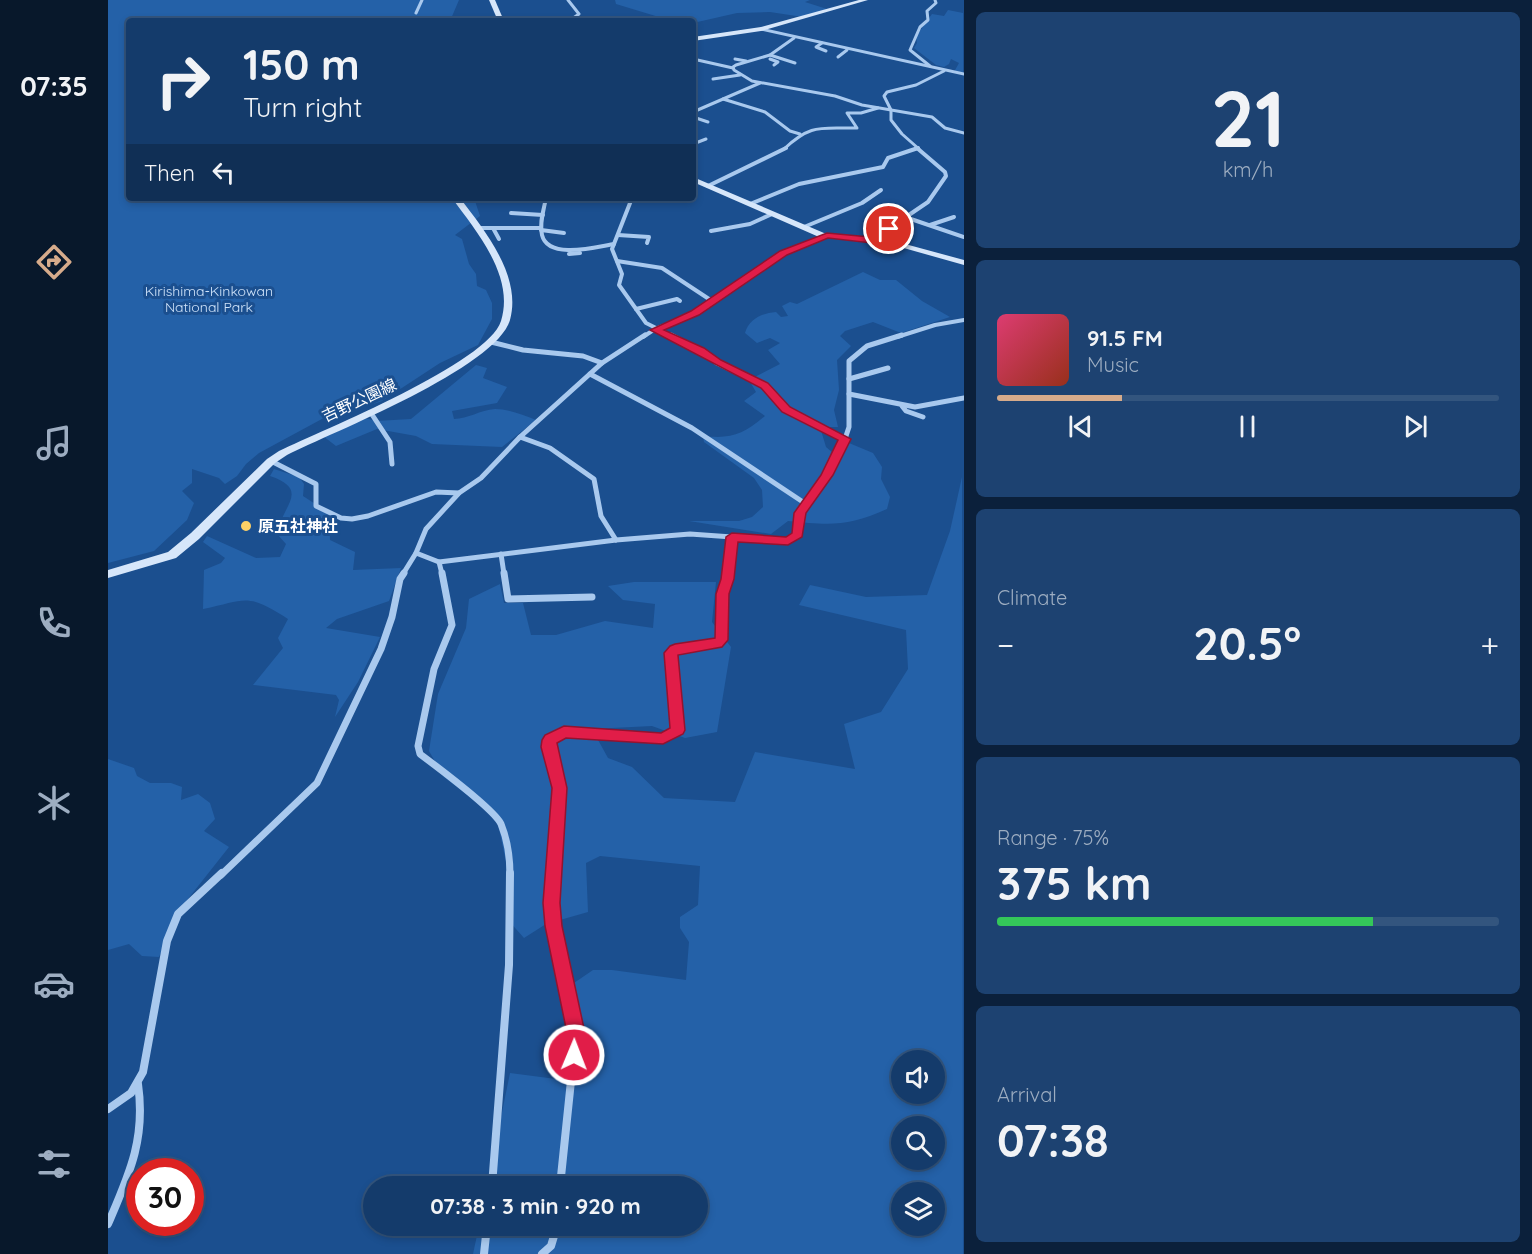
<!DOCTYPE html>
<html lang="en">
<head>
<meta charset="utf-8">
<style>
	body { margin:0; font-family:Quicksand,"Noto Sans JP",sans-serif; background:#1d4271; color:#f1f3f6; height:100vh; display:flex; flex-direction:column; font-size:22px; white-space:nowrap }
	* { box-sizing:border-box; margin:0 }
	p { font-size:20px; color:#9dadc1 }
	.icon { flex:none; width:33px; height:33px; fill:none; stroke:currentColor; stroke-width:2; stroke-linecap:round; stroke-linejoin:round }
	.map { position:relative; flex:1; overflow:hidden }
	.side { display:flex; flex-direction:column; gap:12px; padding:12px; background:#0b203b; width:568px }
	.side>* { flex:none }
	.top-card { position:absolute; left:18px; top:18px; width:570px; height:183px; border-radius:6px; box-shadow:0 3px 9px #0003,0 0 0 2px #33557e; background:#143b6b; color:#f1f3f6; overflow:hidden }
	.fabs { position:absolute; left:783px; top:1050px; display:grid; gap:12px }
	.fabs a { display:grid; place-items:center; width:54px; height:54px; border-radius:50%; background:#143b6b; box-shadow:0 3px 9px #0003,0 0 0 2px #33557e; font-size:30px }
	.speed { position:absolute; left:18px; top:1158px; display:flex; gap:12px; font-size:30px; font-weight:700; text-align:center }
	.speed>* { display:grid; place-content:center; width:78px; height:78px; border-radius:50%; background:#143b6b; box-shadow:0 3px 9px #0003,0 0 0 2px #33557e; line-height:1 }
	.speed .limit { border:9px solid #d22; background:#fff; color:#111 }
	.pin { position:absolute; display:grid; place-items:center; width:51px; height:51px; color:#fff; margin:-26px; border:3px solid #fff; border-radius:50%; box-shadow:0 2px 6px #0007 }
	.me { position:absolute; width:66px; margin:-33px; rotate:1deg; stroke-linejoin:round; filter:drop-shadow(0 0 4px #0008) }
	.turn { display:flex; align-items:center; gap:21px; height:126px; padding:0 18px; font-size:27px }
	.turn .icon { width:78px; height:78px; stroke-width:2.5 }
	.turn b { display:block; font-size:42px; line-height:51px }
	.then { display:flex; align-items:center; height:57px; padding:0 18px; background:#0003; gap:12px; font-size:22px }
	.big { font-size:45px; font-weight:700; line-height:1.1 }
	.side .card { flex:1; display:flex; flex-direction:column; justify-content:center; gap:9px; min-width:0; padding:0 21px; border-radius:9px; background:#1d4271 }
	.side .dial { align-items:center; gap:0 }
	.dial b { font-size:78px; line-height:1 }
	.song { display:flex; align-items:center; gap:18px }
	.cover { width:72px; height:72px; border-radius:9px; background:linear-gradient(135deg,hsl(340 70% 55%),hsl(10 70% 35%)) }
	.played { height:6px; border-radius:3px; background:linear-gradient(90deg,#d6ab8b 25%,#33557e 25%) }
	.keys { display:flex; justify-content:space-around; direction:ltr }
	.heat { display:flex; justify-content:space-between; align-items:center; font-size:33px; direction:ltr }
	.charge { height:9px; border-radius:4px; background:linear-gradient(90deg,#34c759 75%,#33557e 0) }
	.trip { position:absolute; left:255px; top:1176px; width:345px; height:60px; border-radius:30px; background:#143b6b; box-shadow:0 3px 9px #0003,0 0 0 2px #33557e; font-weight:700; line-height:60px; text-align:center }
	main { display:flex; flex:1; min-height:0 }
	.tab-bar { display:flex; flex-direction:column; width:108px; justify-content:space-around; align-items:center; background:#08182b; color:#9dadc1 }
	.tab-bar .icon { width:42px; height:42px }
	.tab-bar .selected { color:#d6ab8b }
	.tab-bar b { font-size:27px; color:#f1f3f6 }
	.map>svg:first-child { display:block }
	.green { fill:#2461a8; fill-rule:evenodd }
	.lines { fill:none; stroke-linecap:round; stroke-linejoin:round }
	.street-far4 { stroke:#a9c9ee; stroke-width:3 }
	.street-far3 { stroke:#a9c9ee; stroke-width:4 }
	.street-far2 { stroke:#a9c9ee; stroke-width:5 }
	.street-far1 { stroke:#a9c9ee; stroke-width:7 }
	.street { stroke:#a9c9ee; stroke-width:8 }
	.secondary { fill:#d6e6fa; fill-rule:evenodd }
	.route { fill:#e11d48; stroke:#92132f; stroke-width:1.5 }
	.poi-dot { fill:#ffd166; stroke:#1b4f8f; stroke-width:2 }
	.labels { text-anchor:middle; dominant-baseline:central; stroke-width:6; stroke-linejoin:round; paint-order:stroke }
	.far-park-label { font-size:14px; fill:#cfe3fa; stroke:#1b4f8f }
	.street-label { font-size:16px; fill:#fff; stroke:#1b4f8f }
	.poi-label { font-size:16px; font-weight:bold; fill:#fff; stroke:#1b4f8f; text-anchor:start }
</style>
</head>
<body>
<main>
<nav class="tab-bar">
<b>07:35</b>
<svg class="icon selected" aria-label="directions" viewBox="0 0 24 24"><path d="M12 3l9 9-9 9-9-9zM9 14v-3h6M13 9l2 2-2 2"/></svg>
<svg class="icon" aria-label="music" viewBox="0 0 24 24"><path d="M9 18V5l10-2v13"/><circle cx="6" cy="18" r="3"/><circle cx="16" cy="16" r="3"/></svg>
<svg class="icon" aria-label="phone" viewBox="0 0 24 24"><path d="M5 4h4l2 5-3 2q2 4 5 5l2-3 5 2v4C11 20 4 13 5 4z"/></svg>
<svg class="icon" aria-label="climate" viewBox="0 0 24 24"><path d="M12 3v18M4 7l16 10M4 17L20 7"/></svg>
<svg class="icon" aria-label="car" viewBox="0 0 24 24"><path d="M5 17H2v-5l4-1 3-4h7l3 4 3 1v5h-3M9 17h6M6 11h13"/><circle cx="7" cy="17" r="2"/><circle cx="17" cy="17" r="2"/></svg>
<svg class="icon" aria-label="filters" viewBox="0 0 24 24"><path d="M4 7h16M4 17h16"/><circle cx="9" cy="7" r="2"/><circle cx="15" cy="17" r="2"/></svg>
</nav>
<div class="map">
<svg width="856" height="1254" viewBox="0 0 856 1254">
	<rect width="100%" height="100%" fill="#1b4f8f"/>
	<g class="green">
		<polygon points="0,0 351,0 342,21 21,21 21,198 366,198 372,216 347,235 354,239 361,264 368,274 369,286 378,290 384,303 384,319 370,345 332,363 274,401 251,409 225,413 151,453 138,464 129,476 117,484 111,478 84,469 84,483 74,491 86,503 79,520 46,551 0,563"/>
		<polygon points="507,0 702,0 697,2 719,9 695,17 662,12 629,13 585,23 564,21 508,4"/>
		<polygon points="840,10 855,13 855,74 846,72 851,63 843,59 841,64 836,67 828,65 806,48 809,43 808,36 824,14 836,16"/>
		<path d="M755,272L772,280H788L814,301L842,317L793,333L765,322L737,331L732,336L743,346L729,360L731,390L726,410L730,427H712L718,447L725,453L741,443L765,453L774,467L773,479L782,497L779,509C740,527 721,525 680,521L663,534L581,521H631L644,517L655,507L654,490L646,478L596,442L595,436C623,439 635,435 657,416L636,401L648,392L641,380L672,364L660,350L672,343L662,338L649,343L637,333C641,319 654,313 668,312L673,317L680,316L674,306L682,302L689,304Z"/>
		<path d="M368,365L379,368L375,378L399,387L389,403L344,411L346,419C360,419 372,410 387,409C401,409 415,415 428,420L394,447L324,444L308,436L269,429L228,446L215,436L257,418L268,421L303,419Z"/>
		<path d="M166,469L191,477L196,484L195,496L221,513L222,540L247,552L245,570L293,568L281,601L229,619L218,628L272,637L250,682L227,717L231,700L228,695L145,685L175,648L170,638L180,619C138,592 139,600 95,609L96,570L113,563L117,558L95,542L99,536L148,558L172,557L178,544L169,534C174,505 203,490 162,476Z"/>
		<path d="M854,477L855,1254H365L371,1226H590V1186H379L402,1073L448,1079L460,1071L456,1045L473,1038L466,983L485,970H504L578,980L581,942L572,928V917L590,905L592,866L492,856L478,863L480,912L438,924L416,938L399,919L398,862L390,824L380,811L336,777L321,751L330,694L358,628L361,599L392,584L396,603H415L423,635H448L497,621L545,628L547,604L515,600L500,586L526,582H608L604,622L623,647L609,732L577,738L544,726L484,729L500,758L524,767L556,798L627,802L647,752L747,769L736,724L773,712L800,669L798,630L691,605L702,585L758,597L819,595L842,531ZM794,1060H826V1094H794ZM794,1126H826V1160H794ZM794,1192H826V1226H794Z"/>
		<polygon points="0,759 26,768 29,776 42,783 63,783 74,787 73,800 90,794 102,803 107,819 96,831 121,847 72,909 51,957 34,956 21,944 0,950"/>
	</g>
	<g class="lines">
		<g class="street-far4">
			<polyline points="460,0 471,14 461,21"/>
			<polyline points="308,13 314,0"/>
			<polyline points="653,29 856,74"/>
			<polyline points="686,38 662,55 628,65 625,67 626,70 644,81 727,96 754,105 824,117 837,128 856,133"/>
			<polyline points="714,43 708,47 718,51"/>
			<polyline points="662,55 687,63"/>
			<polyline points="730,57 739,50"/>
			<polyline points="585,59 625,68"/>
			<polyline points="627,59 638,61"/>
			<polyline points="662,59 670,62 666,65"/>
			<polyline points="822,66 802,50 812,27 820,20 819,11 828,3 827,0"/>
			<polyline points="605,79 632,75"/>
			<polyline points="615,99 657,112 682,131 692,134"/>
			<polyline points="585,112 652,83"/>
			<polyline points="585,117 600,122"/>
			<polyline points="585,144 598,139"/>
			<path d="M676,149C704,123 712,129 749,128L739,113H753L770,108"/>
			<polyline points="807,149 810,148"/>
			<polyline points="811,149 794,134 783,120 783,110 776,96 779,92 808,85 836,71"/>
		</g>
		<g class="street-far3">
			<polyline points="600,186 678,148"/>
			<path d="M438,198C436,209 431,223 434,235C440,260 488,247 506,244"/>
			<polyline points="524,198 504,249 514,274 511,285 538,323 566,337"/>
			<polyline points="642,204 691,184 775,167 780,158 810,148"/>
			<polyline points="403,213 435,215"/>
			<polyline points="797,217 856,237"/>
			<polyline points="822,225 846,217"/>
			<polyline points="696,227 754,203 773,190"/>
			<polyline points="369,228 433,228"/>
			<polyline points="385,228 391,239"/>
			<polyline points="433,230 456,233"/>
			<polyline points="603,231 642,224 664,214"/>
			<polyline points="510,235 541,237 539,243"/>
			<polyline points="764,240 820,202 838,176 837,172 809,148"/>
			<polyline points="461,254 472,253"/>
			<polyline points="509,261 554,268 604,301"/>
			<polyline points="528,309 569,299 572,301"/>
			<polyline points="535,337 547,329 587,313 675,253 719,235"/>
			<polyline points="789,337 827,325 856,320"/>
		</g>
		<g class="street-far2">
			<polyline points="563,335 592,350 609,363 656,386 678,409 737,439"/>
			<polyline points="794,335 759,346 741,361 741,394 807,407 856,398"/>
			<polyline points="383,342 415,350 475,356 494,363"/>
			<polyline points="482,374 584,428 698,504"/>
			<polyline points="741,379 780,368"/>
			<polyline points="794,406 798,411 815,417"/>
			<polyline points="263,413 282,442 284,464"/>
			<polyline points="412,437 442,448 486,479 493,516 508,540"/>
			<polyline points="163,461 208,484 208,506 233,518 244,519 260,516 328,492 351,493"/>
			<polyline points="308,553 331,562 508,540 582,534 680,541 690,534 692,512 719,475 737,439 741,427 741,394"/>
			<polyline points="393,554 396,574"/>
			<polyline points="331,562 334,574"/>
			<polyline points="295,574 308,553 318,529 351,493 373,478 412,437 494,363 537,335"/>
			<polyline points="620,574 624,537"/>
		</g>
		<g class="street-far1">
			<path d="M334,573L344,625L326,669L310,746L312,754C328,766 386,809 393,824C399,839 402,859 402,875"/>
			<polyline points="396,573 400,599 484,597"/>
			<polyline points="113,875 209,783 273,649 284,617 292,579 296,573"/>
			<polyline points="445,875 451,788 441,747 442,740 456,732 555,738 570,730 571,722 561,660 562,653 567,649 609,644 614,640 615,594 620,573"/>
		</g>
		<g class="street">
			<polyline points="445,873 443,903 445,926 468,1033 452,1186"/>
			<polyline points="0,1109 23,1093 35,1072 59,941 70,914 114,873"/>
			<polyline points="384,1186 401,965 402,873"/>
			<path d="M0,1224C21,1175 38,1139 30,1084"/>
			<polyline points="376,1254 379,1226"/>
			<polyline points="434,1254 443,1246 449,1226"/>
		</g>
		<g class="secondary">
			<polygon points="381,0 387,0 396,21 390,21"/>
			<polygon points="751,0 760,0 653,31 585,41 585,37 653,27"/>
			<polygon points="585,177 716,233 786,241 856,260 856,265 785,245 711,237 585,182"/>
			<path d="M344,198H352C377,231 414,276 402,320C388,368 225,432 179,455L167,463L91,539L68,558L0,578V570L60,552L83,533L159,459L171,451C215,430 380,363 393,321C407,276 368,231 344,198Z"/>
		</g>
	</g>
	<polygon class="route" points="781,226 785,229 784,231 764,243 720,238 679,255 591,315 556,330 596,348 613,360 660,383 682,407 743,439 725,475 698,513 694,537 680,545 630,542 626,579 621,594 620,640 614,647 570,655 577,730 575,734 555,744 458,738 449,743 459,788 452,903 454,926 477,1033 472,1061 466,1064 459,1061 456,1055 459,1033 437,926 435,903 444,788 433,747 434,740 437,735 456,726 553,733 562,728 556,653 562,646 567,644 607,638 608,594 613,579 618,537 624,533 678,537 684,533 686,513 713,475 730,440 674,412 653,388 542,330 583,311 672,251 719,233 762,237"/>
	<circle class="poi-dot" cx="138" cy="526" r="6"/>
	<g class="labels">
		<g class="far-park-label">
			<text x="101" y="291">Kirishima-Kinkowan<tspan x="101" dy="16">National Park</tspan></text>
		</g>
		<g class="street-label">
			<text transform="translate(251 400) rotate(-25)">吉野公園線</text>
		</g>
		<g class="poi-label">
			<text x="150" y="526">原五社神社</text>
		</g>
	</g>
</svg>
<div class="fabs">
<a><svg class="icon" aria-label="sound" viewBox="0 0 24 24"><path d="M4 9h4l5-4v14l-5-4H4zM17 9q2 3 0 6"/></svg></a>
<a><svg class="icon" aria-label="search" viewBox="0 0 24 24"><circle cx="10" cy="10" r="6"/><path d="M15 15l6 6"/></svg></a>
<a><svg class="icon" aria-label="layers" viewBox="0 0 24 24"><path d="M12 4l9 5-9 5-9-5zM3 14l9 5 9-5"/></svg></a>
</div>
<div class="speed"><div class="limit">30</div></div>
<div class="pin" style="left:781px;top:229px;background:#d93025"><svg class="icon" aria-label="arrive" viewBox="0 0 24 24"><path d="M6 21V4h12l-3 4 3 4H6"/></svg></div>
<svg class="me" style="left:466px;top:1055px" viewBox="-20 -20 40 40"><circle r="17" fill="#e11d48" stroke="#fff" stroke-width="3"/><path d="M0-11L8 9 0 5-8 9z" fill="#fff"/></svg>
<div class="trip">07:38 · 3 min · 920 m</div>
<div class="top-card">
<div class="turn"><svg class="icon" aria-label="right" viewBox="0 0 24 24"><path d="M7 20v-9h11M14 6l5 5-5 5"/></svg><div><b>150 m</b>Turn right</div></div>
<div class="then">Then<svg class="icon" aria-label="left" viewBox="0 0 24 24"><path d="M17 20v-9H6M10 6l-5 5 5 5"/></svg></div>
</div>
</div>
<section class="side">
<div class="card dial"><b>21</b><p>km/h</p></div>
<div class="card">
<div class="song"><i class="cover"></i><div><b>91.5 FM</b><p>Music</p></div></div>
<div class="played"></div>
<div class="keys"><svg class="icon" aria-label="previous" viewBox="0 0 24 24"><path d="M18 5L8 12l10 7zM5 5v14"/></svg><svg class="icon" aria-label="pause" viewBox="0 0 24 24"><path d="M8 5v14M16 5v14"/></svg><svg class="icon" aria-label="next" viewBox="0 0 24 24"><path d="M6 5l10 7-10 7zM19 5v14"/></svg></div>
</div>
<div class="card"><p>Climate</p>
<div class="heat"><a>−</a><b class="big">20.5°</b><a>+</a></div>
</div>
<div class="card"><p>Range · 75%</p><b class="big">375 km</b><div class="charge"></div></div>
<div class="card"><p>Arrival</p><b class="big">07:38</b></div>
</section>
</main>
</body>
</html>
